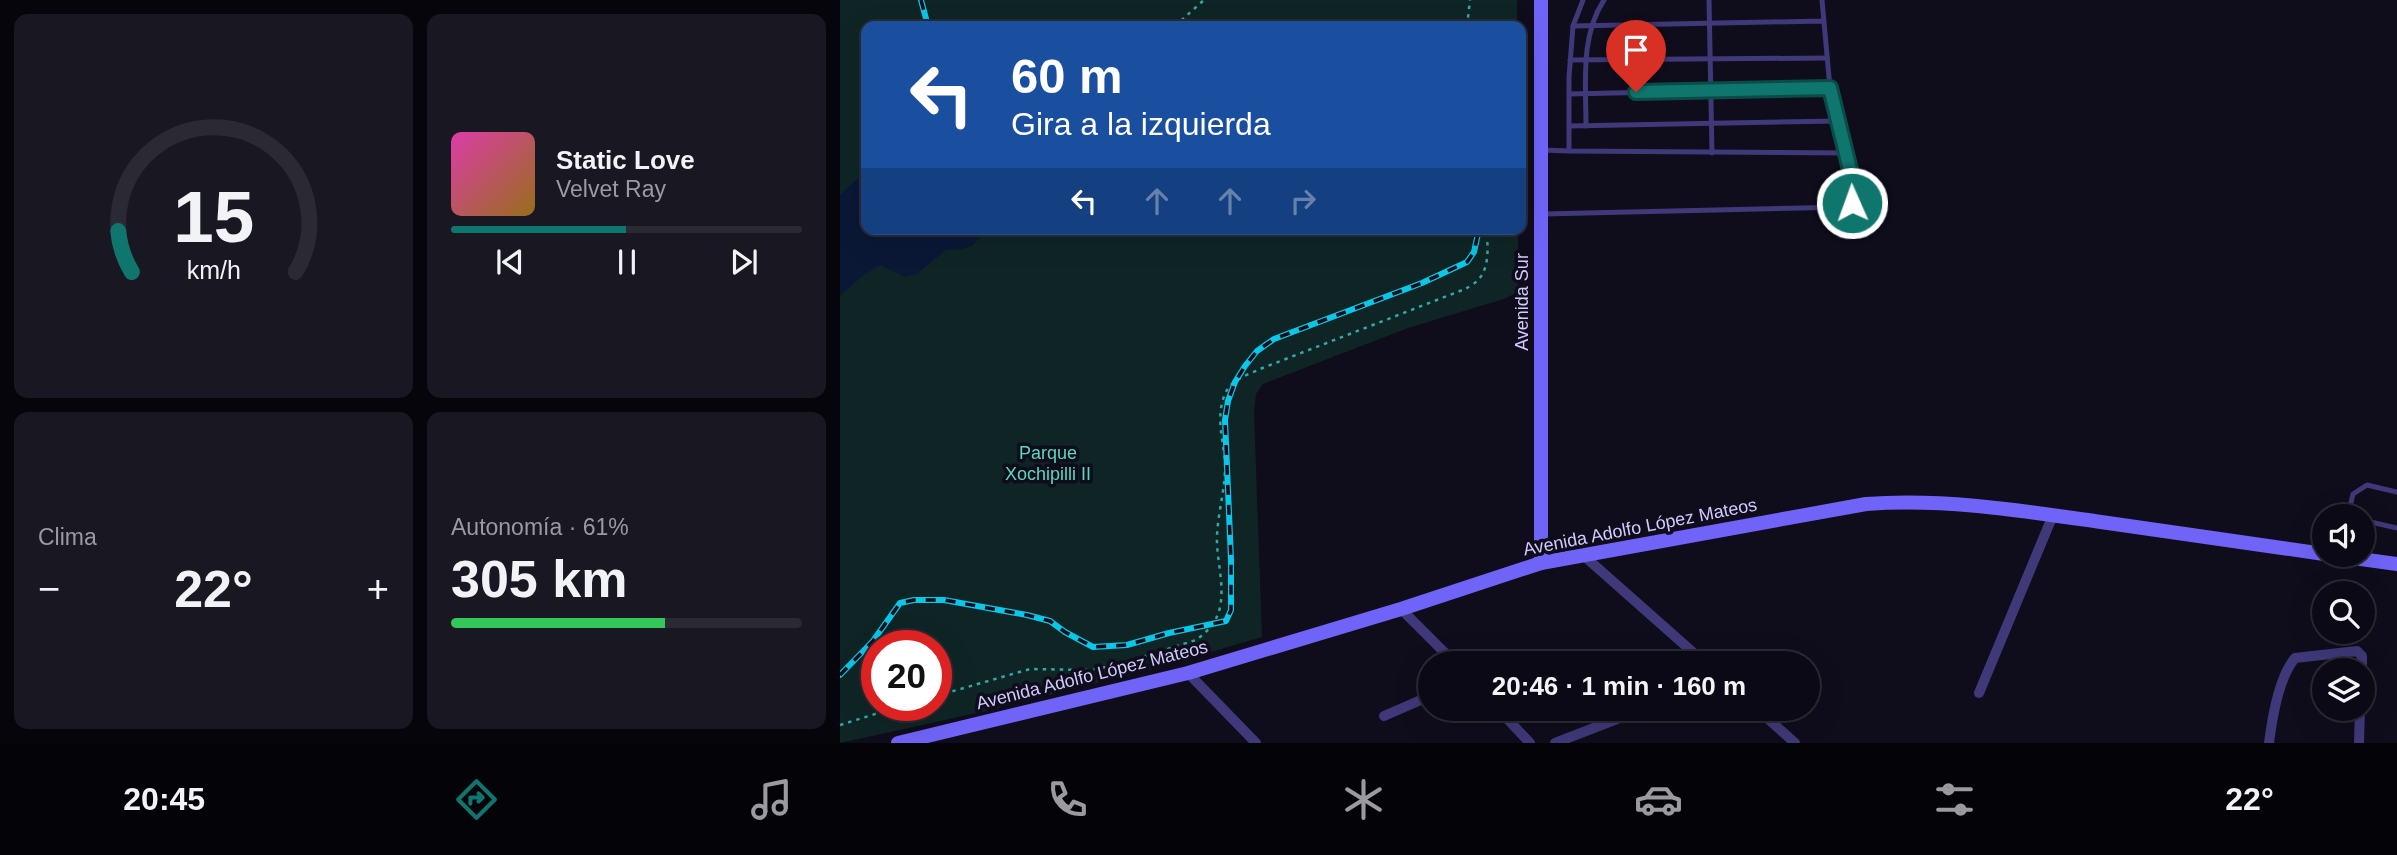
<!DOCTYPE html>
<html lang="es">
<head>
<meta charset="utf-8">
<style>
	body { margin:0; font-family:Helvetica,sans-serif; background:#191722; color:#f1f3f6; height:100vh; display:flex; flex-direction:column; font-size:26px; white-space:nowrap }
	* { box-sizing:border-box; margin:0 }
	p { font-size:23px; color:#9a9aa0 }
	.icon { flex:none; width:38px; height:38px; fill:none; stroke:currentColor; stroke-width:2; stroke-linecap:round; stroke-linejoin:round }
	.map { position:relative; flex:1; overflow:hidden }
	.panel { display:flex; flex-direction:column; gap:14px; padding:14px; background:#06050c; width:840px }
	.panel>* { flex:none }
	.top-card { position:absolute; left:21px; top:21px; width:665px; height:214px; border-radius:14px; box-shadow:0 7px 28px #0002,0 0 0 2px #2b2a34; background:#1a4fa0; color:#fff; overflow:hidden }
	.controls { position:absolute; left:1472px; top:504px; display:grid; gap:14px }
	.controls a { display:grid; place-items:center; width:63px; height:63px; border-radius:50%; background:#0b0915; box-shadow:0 7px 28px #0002,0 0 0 2px #2b2a34; font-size:35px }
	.speed { position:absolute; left:21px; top:630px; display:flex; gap:14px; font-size:35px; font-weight:700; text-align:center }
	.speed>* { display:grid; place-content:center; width:91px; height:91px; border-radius:50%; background:#0b0915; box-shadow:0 7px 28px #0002,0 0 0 2px #2b2a34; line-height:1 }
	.speed .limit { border:10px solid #d22; background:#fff; color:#111 }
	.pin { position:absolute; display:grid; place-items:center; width:60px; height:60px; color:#fff; margin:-72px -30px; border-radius:50% 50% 50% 0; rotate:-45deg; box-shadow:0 0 7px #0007 }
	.pin .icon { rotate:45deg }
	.me { position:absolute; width:77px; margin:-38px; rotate:358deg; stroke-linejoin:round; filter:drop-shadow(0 0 5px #0008) }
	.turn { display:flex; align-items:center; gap:24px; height:147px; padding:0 35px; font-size:32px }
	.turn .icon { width:91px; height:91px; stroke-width:2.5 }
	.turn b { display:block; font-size:49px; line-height:60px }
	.lanes { display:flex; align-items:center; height:66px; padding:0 35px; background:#0003; justify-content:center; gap:35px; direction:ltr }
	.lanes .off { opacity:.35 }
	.big { font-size:52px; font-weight:800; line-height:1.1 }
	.panel .card { flex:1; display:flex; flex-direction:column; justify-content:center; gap:10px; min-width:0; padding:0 24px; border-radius:14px; background:#191722 }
	.panel .dial { align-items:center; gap:0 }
	.dial svg { height:182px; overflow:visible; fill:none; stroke:#2b2a34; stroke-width:7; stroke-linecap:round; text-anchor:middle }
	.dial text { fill:#f1f3f6; stroke:none }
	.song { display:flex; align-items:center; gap:21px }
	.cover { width:84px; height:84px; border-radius:10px; background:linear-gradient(135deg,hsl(320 70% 55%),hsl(40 70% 35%)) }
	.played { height:7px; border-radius:4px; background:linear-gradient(90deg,#0f766e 50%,#2b2a34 50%) }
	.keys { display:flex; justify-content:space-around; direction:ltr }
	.heat { display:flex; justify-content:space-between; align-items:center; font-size:38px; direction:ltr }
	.charge { height:10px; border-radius:5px; background:linear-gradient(90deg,#34c759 61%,#2b2a34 0) }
	.panel .tiles { flex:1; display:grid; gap:14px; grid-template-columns:repeat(2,1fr) }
	.trip { position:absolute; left:578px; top:651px; width:402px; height:70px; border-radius:35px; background:#0b0915; box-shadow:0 7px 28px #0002,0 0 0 2px #2b2a34; font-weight:800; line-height:70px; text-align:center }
	.dock { display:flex; height:112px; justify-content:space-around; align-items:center; background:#040408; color:#9a9aa0 }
	.dock .icon { width:49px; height:49px }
	.dock .on { color:#0f766e }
	.dock b { font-size:32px; color:#f1f3f6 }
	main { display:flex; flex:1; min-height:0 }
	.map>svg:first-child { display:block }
	.green { fill:#0f2525; fill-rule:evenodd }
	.water { fill:#0a1836 }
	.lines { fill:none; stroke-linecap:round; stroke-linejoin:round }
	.path { stroke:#32a8a7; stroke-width:2.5; stroke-dasharray:3.5 5; stroke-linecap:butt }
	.lane { stroke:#3f3979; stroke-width:5 }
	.street { stroke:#3f3979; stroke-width:10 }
	.secondary { stroke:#7064f8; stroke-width:14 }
	.rail-casing { stroke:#0ac6e7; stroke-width:6 }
	.rail { stroke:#0f0c1c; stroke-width:3.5; stroke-dasharray:10; stroke-linecap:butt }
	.route-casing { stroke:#0a4d48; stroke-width:18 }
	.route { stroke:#0f766e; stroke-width:12 }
	.labels { text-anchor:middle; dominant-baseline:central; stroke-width:7; stroke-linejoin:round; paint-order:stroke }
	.street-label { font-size:18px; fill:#d2c9fd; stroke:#0f0c1c }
	.park-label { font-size:18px; fill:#5ad8bf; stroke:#0f0c1c }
</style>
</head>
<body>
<main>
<section class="panel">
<div class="tiles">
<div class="card dial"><svg viewBox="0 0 100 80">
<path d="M14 69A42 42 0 1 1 86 69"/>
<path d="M14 69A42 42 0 0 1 8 51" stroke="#0f766e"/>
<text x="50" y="56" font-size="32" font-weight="700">15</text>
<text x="50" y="72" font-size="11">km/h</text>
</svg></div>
<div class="card">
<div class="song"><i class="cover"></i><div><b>Static Love</b><p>Velvet Ray</p></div></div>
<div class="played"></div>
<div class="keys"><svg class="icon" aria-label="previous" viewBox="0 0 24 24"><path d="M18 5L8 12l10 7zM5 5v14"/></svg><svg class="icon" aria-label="pause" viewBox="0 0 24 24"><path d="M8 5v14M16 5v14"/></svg><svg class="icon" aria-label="next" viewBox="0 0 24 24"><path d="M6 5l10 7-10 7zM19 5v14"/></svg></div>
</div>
<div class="card"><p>Clima</p>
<div class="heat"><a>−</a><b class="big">22°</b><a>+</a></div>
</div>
<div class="card"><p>Autonomía · 61%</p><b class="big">305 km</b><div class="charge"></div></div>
</div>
</section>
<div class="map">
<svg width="1557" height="743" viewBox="0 0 1557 743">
	<rect width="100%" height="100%" fill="#0f0c1c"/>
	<path class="green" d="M0,0H677V26H26V229H678V292L664,299L568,328L423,384L416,394L414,413L422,637L309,670L146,711L0,743ZM37,646H96V705H37Z"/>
	<polygon class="water" points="26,171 26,229 148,229 132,246 122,249 106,250 77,274 65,277 40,265 25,274 0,296 0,195"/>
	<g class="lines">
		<g class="path">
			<polyline points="335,26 364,0"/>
			<polyline points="627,26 630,0"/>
			<path d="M96,696L190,669L248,670L274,666L356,640C367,632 375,624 379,611C386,587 376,560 377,536C378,511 386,487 385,461C383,439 375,414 386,392C392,379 408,375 420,369L625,289C629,287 636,283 639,279C650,266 648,244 646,229"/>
			<polyline points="0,725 64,705"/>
		</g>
		<g class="lane">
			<polyline points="869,0 872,153"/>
			<polyline points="982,0 990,88 1008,153 729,151 729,77 733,26 983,21"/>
			<polyline points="733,26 743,0"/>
			<polyline points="730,60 987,58"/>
			<polyline points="729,94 990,88"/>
			<polyline points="729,126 998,121"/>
			<path d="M746,126C746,84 740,36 764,0"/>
			<polyline points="701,150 729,151"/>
			<path d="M703,214L1007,207C1021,195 1011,170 1008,153"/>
			<polyline points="1513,516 1509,511 1513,494 1527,485 1557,492"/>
			<polyline points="1522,520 1557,528"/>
		</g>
		<g class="street">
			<polyline points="743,555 865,663"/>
			<polyline points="561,609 615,663"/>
			<polyline points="348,673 416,743"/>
			<polyline points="1139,693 1213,515"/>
			<polyline points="658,709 690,743"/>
			<polyline points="917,709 955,743"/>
			<polyline points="544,716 590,696"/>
			<polyline points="715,743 803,709"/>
			<path d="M1429,743C1432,719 1439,677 1455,658L1517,651L1522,656V670"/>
			<polyline points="1519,743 1520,709"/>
		</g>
		<g class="secondary">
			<polyline points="701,0 701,563"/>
			<polyline points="1492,555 1557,564"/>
			<path d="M58,743L348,673L561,609L701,563L1026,504C1105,498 1184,511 1261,522C1335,533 1410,543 1484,554"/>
		</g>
		<defs>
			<g id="rail">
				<polyline points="81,0 88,26"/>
				<polyline points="0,675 33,641 60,603 74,600 104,600 187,615 210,621 225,632 253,647 287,645 329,633 386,621 391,610 391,560 385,420 388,401 395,382 405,366 417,351 434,339 582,283 627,262 634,252 639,229"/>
			</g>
		</defs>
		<use href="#rail" class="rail-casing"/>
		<use href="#rail" class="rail"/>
	</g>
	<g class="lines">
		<defs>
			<polyline id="route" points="796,92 990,88 1014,186 1012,203"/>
		</defs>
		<use href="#route" class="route-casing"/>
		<use href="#route" class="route"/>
	</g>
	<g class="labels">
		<g class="street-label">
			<text transform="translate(682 302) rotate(-90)">Avenida Sur</text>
			<text transform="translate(800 527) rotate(-11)">Avenida Adolfo López Mateos</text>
			<text transform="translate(252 675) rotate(-14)">Avenida Adolfo López Mateos</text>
		</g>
		<g class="park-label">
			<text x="208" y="453">Parque<tspan x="208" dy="21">Xochipilli II</tspan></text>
		</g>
	</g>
</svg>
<div class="controls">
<a><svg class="icon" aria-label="sound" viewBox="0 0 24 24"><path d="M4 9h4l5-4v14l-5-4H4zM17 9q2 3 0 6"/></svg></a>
<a><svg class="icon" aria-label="search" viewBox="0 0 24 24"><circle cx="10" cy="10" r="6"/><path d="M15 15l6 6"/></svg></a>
<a><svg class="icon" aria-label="layers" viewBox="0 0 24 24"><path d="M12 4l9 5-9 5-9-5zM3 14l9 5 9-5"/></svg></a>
</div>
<div class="speed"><div class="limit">20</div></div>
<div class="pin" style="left:796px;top:92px;background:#d93025"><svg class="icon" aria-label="arrive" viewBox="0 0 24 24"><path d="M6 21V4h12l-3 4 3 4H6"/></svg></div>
<svg class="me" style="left:1012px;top:203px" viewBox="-20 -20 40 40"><circle r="17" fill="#0f766e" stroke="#fff" stroke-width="3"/><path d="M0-11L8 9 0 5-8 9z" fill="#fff"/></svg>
<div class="trip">20:46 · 1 min · 160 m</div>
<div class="top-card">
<div class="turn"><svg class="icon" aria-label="left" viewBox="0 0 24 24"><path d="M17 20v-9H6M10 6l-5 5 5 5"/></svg><div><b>60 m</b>Gira a la izquierda</div></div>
<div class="lanes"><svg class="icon" aria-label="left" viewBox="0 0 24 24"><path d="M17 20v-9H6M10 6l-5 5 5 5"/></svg><svg class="icon off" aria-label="ahead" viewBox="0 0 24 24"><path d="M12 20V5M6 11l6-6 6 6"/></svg><svg class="icon off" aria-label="ahead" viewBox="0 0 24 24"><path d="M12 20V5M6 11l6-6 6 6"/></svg><svg class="icon off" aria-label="right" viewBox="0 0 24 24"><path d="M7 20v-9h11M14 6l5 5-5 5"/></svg></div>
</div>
</div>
</main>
<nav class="dock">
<b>20:45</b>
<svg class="icon on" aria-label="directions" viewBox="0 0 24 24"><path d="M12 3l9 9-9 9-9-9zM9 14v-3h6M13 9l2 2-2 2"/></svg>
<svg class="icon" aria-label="music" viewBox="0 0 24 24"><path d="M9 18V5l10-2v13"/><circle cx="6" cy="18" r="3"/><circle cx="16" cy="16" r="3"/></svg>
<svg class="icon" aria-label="phone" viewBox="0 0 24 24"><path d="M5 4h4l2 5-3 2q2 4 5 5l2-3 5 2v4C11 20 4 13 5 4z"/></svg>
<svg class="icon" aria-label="climate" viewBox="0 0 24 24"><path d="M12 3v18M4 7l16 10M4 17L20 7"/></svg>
<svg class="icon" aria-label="car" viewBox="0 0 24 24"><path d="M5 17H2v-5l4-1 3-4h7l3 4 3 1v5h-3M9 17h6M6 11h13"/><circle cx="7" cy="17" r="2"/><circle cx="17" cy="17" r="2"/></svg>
<svg class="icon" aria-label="filters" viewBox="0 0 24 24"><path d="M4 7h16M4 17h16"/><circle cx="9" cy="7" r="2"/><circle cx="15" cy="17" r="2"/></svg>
<b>22°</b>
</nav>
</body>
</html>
